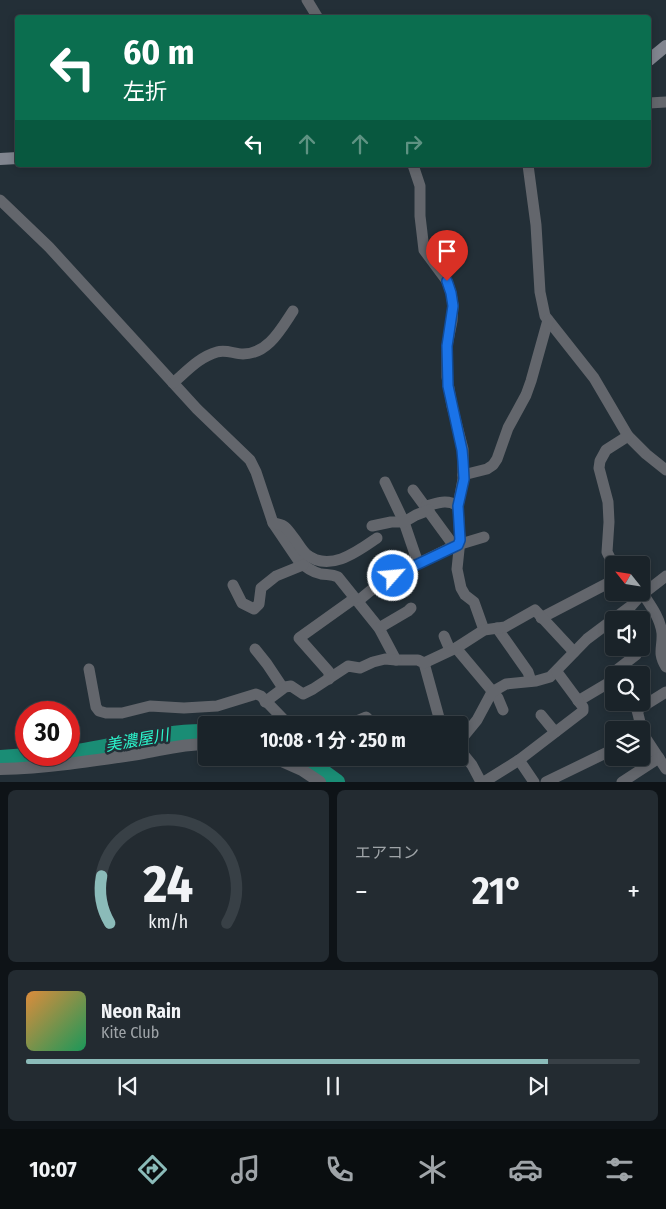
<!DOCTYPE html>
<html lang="ja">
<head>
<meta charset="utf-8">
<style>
	body { margin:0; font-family:"Fira Sans Condensed","Noto Sans JP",sans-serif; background:#232b31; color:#f1f3f6; height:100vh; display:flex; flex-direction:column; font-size:19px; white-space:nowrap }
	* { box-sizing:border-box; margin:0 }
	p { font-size:16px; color:#9fa4a8 }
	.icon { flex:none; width:28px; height:28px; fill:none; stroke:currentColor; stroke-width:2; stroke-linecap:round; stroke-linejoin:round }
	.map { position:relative; height:782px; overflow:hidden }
	.drawer { display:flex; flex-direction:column; gap:8px; padding:8px; background:#0e1317; flex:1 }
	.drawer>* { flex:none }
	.banner { position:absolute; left:15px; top:15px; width:636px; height:152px; border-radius:5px; box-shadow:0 2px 8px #0003,0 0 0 1px #384046; background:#0b6e4f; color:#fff; overflow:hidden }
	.needle { width:32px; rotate:300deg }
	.fabs { position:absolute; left:605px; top:556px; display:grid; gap:10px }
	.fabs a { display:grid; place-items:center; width:45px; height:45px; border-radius:5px; background:#1a2329; box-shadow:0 2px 8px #0003,0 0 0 1px #384046; font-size:25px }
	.speed { position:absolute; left:15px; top:701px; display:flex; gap:10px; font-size:25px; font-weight:700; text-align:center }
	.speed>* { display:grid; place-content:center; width:65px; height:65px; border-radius:50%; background:#1a2329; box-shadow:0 2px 8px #0003,0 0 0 1px #384046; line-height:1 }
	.speed .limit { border:8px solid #d22; background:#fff; color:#111 }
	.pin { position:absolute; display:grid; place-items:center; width:42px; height:42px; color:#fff; margin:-51px -21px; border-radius:50% 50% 50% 0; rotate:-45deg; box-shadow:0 0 5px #0007 }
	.pin .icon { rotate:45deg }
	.me { position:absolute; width:55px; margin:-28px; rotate:63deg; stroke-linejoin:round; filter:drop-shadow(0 0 4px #0008) }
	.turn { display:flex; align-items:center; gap:18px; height:105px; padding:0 25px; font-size:22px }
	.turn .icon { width:65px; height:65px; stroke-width:2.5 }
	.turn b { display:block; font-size:35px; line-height:42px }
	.lanes { display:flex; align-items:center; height:48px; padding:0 25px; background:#0003; justify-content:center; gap:25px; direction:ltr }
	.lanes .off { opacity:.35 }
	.big { font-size:38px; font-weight:700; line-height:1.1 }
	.drawer .card { flex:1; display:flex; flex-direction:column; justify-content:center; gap:8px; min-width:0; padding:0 18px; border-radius:8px; background:#232b31 }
	.drawer .dial { align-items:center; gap:0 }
	.dial svg { height:130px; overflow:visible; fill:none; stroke:#384046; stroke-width:7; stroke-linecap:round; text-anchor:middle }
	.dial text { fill:#f1f3f6; stroke:none }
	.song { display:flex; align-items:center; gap:15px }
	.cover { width:60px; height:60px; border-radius:8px; background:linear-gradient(135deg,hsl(30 70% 55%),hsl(150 70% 35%)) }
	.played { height:5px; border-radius:2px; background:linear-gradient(90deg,#8bbbb9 85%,#384046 85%) }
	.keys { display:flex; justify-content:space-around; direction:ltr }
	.heat { display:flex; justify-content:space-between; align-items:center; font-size:28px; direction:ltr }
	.drawer .tiles { flex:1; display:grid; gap:8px; grid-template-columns:1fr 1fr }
	.card:last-child { grid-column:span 2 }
	.trip { position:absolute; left:198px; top:716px; width:270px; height:50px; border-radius:5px; background:#1a2329; box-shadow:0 2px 8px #0003,0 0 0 1px #384046; font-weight:700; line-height:50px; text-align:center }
	.menu { display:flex; height:80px; justify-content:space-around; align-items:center; background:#0a0e10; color:#9fa4a8 }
	.menu .icon { width:35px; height:35px }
	.menu .active { color:#8bbbb9 }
	.menu b { font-size:22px; color:#f1f3f6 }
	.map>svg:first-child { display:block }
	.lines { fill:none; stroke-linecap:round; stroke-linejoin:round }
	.river { stroke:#1a8d75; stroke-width:16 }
	.minor { stroke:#63666c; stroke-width:11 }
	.tertiary { stroke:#63666c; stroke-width:12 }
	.secondary { stroke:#81858f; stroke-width:12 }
	.route-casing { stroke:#114b97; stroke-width:12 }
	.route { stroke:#1a73e8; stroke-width:9 }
	.labels { text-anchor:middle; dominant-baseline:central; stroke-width:5; stroke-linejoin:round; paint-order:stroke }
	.water-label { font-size:16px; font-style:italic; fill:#2cf7ce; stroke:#232f37 }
</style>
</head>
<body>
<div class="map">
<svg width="666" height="782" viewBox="0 0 666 782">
	<rect width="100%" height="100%" fill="#232f37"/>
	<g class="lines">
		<g class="river">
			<path d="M69,753C115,748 160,731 206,732"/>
			<polyline points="0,758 41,755"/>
			<polyline points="304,758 337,782"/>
		</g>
		<g class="minor">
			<polyline points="307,0 318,18"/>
			<polyline points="649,103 666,102"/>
			<polyline points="413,165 420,186 420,216 424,250 447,281 451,293 453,305 452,321 447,346 447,377 452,406 463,449 463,479 458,506 460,540 457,569 461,588 465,595 474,602 484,630"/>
			<polyline points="528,165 536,225 540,292 545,316 594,378 628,436 646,454 666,470"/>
			<path d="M0,200L49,247L197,409L250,460L256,472L273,523L298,560C304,566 312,572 321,574C327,575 332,574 338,577L379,628L396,660H418L424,663L441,725"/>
			<path d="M173,383C186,372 199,357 217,352C226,349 234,354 243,354C268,354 281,329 293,311"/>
			<polyline points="463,475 487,469 493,465 497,459 508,428 526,395 531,381 548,320"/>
			<polyline points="385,482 404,522 418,563"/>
			<polyline points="413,490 454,546"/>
			<path d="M426,506C438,503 447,499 458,506"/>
			<path d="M273,523C287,525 286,528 294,538C298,543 301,549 306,554C329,573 357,552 377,538"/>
			<polyline points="372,526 391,522 404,522 416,515 429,510"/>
			<polyline points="614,566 607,552 609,522 608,502 599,468 600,461 606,450 628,436"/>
			<polyline points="233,585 242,603 254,609 259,604 261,588 276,576 303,565"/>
			<path d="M643,594C651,606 660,618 662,633C663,648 657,652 666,667"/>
			<polyline points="358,601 381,582 454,546 484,537"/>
			<polyline points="541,618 614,580"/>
			<polyline points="379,628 408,611 411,608"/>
			<polyline points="497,628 528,672 531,681"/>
			<polyline points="444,636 450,650"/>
			<polyline points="456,648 498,698 503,710"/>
			<polyline points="255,649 267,664 283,688"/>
			<polyline points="424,663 456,648 484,630 505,627 535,610 574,652"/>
			<polyline points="89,669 96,707 99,711 106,713 122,713 150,706 184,708 217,706 256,694 261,696 289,725"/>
			<polyline points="329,679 329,672 299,638 355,598"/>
			<polyline points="610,682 614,672 636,655"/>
			<polyline points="578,701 610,682 614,686"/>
			<polyline points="265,702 285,687 291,686 303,694 313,689 348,666 360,668 373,662 385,659 396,660"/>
			<polyline points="630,702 637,710 643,734 666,769"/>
			<polyline points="637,710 666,692"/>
			<polyline points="541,715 555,732"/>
			<polyline points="347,725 366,717 374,725"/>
			<polyline points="459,742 477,720 492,692 506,684 536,681 550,677 587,639 631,606 639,597 666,576"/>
			<polyline points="459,749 472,765 481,782"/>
			<polyline points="519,760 534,782"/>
			<polyline points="484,782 519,760 583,711 583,707 557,672"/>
			<polyline points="546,782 614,749"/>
			<polyline points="622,782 659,758"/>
		</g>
		<g class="tertiary">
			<polyline points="275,758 302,770 320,782"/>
			<path d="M0,769C46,768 92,761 138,754C162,750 181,744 206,744"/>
		</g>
		<g class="secondary">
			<polyline points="649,60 666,46"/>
			<polyline points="0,159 18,158"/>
		</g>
	</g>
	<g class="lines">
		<defs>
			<polyline id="route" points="393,576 458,545 460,540 458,506 464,479 463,461 462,450 448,386 447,346 453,306 451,293 447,281"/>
		</defs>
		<use href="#route" class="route-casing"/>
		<use href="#route" class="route"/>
	</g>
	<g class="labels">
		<g class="water-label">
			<text transform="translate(137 740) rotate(-10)">美濃屋川</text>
		</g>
	</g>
</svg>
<div class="fabs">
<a><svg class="needle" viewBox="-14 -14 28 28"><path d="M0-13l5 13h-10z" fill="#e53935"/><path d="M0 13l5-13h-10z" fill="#9fa4a8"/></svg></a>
<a><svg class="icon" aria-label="sound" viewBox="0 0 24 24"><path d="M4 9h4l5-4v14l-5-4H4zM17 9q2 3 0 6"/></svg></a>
<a><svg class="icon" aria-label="search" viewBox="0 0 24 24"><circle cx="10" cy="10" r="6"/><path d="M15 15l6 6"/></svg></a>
<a><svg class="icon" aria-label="layers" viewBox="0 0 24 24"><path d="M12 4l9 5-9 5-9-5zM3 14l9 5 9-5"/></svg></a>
</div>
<div class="speed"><div class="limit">30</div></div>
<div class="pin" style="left:447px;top:281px;background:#d93025"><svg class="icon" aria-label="arrive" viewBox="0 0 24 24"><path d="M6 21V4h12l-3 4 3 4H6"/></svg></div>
<svg class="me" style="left:393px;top:576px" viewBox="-20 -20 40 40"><circle r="17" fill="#1a73e8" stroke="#fff" stroke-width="3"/><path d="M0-11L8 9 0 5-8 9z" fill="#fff"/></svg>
<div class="trip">10:08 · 1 分 · 250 m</div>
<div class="banner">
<div class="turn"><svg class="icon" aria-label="left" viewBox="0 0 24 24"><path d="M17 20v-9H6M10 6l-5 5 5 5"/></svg><div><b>60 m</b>左折</div></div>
<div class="lanes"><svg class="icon" aria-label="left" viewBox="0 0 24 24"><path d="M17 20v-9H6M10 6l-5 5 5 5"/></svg><svg class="icon off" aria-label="ahead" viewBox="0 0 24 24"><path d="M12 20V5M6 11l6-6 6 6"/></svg><svg class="icon off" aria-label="ahead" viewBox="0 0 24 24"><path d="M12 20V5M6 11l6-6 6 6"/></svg><svg class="icon off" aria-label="right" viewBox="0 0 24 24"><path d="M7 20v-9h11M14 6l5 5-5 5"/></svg></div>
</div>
</div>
<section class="drawer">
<div class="tiles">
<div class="card dial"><svg viewBox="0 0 100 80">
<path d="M14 69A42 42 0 1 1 86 69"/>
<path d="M14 69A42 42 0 0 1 9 40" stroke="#8bbbb9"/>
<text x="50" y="56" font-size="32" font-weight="700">24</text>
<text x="50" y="72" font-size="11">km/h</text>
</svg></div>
<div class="card"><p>エアコン</p>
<div class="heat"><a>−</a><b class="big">21°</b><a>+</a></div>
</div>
<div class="card">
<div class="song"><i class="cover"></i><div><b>Neon Rain</b><p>Kite Club</p></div></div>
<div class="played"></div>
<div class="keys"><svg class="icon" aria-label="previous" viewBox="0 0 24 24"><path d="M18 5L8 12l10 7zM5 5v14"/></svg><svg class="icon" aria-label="pause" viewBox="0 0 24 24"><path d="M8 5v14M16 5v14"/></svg><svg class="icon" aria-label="next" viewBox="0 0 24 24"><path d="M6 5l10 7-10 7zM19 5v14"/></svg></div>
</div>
</div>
</section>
<nav class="menu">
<b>10:07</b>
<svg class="icon active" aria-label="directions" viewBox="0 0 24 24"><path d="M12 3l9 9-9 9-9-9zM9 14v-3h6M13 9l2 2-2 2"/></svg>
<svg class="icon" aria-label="music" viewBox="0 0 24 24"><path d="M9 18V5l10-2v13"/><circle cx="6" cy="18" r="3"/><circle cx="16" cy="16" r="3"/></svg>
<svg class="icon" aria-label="phone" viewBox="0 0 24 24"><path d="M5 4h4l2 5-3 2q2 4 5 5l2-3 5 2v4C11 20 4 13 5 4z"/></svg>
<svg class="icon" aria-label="climate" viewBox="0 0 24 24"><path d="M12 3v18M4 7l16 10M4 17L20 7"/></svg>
<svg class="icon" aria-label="car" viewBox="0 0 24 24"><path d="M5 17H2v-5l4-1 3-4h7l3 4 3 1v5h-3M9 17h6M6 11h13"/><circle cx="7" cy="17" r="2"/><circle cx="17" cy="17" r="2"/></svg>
<svg class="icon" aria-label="filters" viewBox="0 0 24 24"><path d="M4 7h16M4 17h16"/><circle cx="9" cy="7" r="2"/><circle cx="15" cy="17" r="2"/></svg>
</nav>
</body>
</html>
